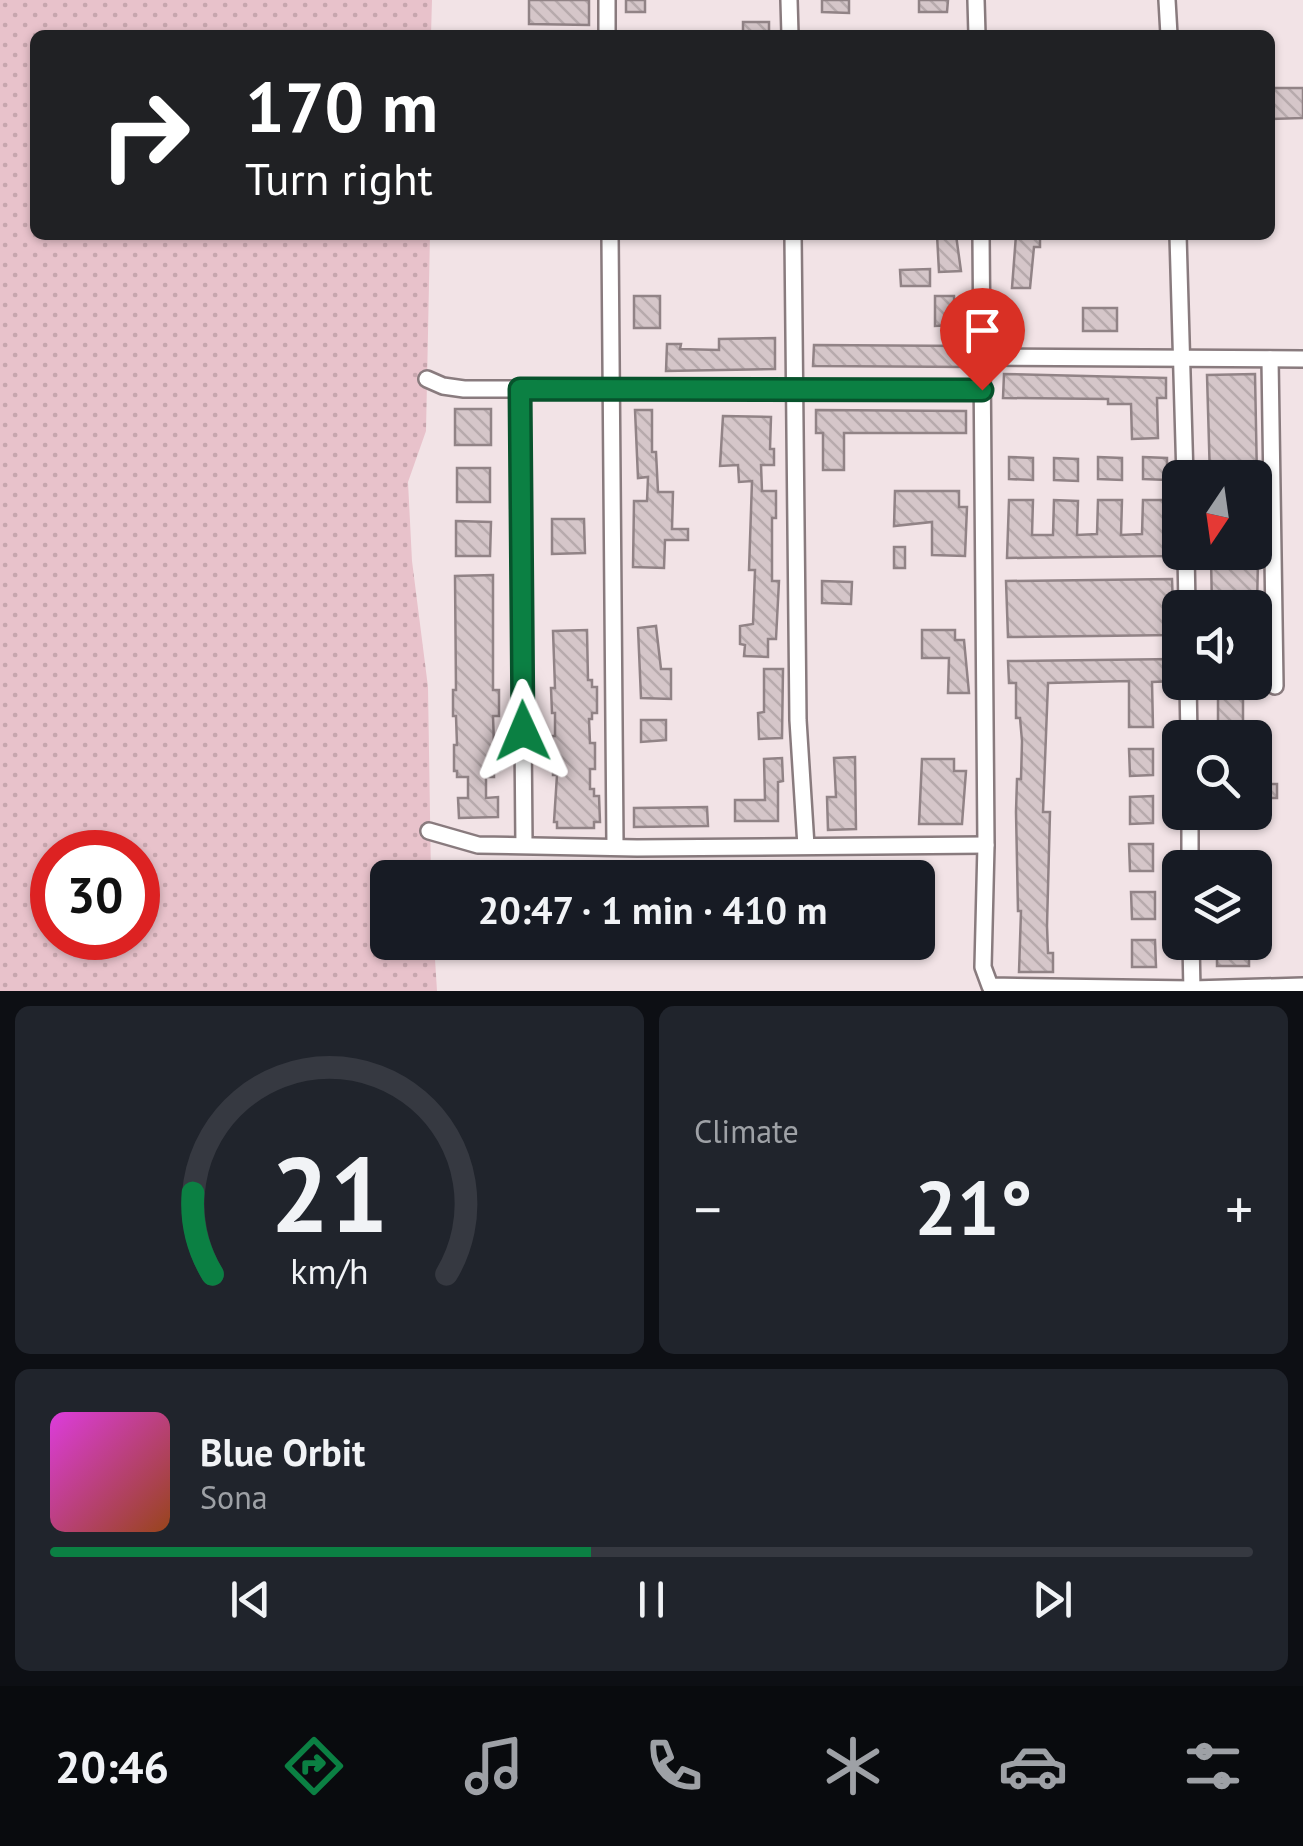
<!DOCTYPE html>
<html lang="en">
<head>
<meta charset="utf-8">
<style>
	body { margin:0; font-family:"PT Sans",sans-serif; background:#20242c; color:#f1f3f6; height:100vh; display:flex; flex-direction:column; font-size:38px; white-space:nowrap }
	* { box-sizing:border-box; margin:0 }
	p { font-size:32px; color:#9ea1a6 }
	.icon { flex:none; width:55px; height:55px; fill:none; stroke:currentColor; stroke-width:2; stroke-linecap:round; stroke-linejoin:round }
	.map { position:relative; height:991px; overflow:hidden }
	.sheet { display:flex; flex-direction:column; gap:15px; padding:15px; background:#0d0f14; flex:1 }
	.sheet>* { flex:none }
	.banner { position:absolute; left:30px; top:30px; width:1245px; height:210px; border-radius:15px; box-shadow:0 2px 8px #0004; background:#202124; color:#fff; overflow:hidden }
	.needle { width:65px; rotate:193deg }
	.buttons { position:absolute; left:1162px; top:460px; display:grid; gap:20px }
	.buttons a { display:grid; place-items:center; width:110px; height:110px; border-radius:15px; background:#171b24; box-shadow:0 2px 8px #0004; font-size:50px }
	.speed { position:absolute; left:30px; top:830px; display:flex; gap:20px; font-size:50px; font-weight:700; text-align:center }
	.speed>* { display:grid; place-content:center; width:130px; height:130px; border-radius:50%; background:#171b24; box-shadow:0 2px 8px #0004; line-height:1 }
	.speed .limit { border:15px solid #d22; background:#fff; color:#111 }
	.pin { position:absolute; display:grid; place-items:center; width:85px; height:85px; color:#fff; margin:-102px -42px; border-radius:50% 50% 50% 0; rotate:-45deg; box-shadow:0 0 10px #0007 }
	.pin .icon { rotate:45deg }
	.me { position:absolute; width:110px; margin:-55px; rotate:359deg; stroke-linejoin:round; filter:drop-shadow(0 0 8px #0008) }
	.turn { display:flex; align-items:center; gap:35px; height:210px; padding:0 50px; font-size:45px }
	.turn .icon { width:130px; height:130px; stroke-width:2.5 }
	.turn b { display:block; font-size:70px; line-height:85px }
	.big { font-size:75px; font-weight:800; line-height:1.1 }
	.sheet .widget { flex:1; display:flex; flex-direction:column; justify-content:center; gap:15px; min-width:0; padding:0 35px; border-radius:15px; background:#20242c }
	.sheet .dial { align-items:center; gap:0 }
	.dial svg { height:260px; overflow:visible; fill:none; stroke:#363941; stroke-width:7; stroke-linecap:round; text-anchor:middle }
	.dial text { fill:#f1f3f6; stroke:none }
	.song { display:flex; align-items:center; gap:30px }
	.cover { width:120px; height:120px; border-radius:15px; background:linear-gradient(135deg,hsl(300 70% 55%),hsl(20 70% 35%)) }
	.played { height:10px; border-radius:5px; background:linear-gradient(90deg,#0b8043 45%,#363941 45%) }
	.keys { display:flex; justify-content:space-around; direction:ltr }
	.heat { display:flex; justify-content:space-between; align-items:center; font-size:55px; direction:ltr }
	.sheet .tiles { flex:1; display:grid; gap:15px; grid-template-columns:1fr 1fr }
	.widget:last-child { grid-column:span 2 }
	.trip { position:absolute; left:370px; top:860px; width:565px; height:100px; border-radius:15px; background:#171b24; box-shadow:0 2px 8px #0004; font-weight:800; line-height:100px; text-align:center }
	.menu { display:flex; height:160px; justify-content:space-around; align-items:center; background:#090b0e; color:#9ea1a6 }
	.menu .icon { width:70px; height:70px }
	.menu .current { color:#0b8043 }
	.menu b { font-size:45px; color:#f1f3f6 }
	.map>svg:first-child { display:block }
	.park { fill:url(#park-dots); fill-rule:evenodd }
	.building { fill:url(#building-back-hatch); stroke:#918386; stroke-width:2.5 }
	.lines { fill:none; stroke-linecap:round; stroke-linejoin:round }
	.minor-casing { stroke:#897b7e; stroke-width:20 }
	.minor { stroke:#fff; stroke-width:15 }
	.route-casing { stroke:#07532c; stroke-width:25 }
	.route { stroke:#0b8043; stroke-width:18 }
</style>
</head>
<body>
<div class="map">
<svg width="1303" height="991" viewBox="0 0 1303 991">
	<defs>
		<pattern id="park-dots" width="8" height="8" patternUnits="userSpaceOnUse" patternTransform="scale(2.5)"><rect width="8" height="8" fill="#e8c2cb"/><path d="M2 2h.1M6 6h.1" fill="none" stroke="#c7a6ae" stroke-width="1.8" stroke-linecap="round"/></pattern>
		<pattern id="building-back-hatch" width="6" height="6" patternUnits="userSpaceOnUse" patternTransform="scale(2.5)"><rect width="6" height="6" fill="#d5c6c9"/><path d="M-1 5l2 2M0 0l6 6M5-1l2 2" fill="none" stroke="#b7aaac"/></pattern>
	</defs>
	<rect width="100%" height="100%" fill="#f2e3e6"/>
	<path class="park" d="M0,0H432L431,35H35V235H430L426,431L408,482L412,561L428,687L431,877L388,878V942L434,943L437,991H0ZM52,852H138V938H52Z"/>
	<g class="building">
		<polygon points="529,0 589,0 589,25 529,24"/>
		<rect x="626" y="0" width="19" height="12"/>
		<polygon points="822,0 849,0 849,13 822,12"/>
		<polygon points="919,0 948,0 947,12 919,12"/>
		<rect x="743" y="22" width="26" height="13"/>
		<polygon points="1270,88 1303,88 1303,118 1271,119"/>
		<polygon points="937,235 956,235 961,271 939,272"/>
		<polygon points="1016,235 1040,235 1040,247 1034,247 1030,288 1012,288"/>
		<polygon points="930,269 930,286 901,286 900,270"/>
		<rect x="634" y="296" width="26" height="32"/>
		<polygon points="935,296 954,296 955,325 935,326"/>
		<rect x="1083" y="308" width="34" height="23"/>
		<polygon points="775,338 775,369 666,371 667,344 681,344 680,349 719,350 719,339"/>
		<polygon points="814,345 971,346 971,367 813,366"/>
		<polygon points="1004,374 1166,378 1166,398 1157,398 1158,438 1132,439 1131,404 1108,404 1108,399 1003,398"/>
		<polygon points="1255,374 1257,478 1210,478 1207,375"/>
		<rect x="455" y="409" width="36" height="36"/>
		<polygon points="635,410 652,410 652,452 656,452 658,492 673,492 672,529 688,529 688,540 665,540 664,568 633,567 634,501 647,501 648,477 638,478"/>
		<polygon points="816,410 966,411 966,433 844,433 844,470 823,470 823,433 816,433"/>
		<polygon points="723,416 771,417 770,449 774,449 774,465 761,465 762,491 776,491 776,518 772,518 772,581 779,581 776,639 768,639 768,657 744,656 745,645 740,644 740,626 753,624 755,570 749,570 752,481 739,482 738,465 720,466"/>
		<polygon points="1009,457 1033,458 1033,480 1009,479"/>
		<polygon points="1098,457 1122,458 1122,480 1098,479"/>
		<polygon points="1143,457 1167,458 1167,480 1143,479"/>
		<polygon points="1054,458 1078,459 1078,481 1054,480"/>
		<rect x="457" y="468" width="33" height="34"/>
		<polygon points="895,491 959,491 959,507 967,507 965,556 932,555 932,522 894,526"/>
		<polygon points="1009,500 1033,500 1032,535 1053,535 1054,500 1078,501 1077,535 1097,534 1098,500 1122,500 1121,535 1142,534 1143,500 1167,500 1166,534 1172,534 1173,556 1007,558"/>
		<polygon points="552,519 584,519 585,553 552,554"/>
		<polygon points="456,521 491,522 490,556 456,556"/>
		<rect x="894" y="547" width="11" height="21"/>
		<polygon points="1211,559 1258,559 1257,608 1212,608"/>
		<polygon points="493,575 493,690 499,690 499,716 493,716 494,745 499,745 500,770 494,771 494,777 486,777 486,798 498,797 498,817 459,818 458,798 468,798 468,777 457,777 457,771 454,771 454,745 457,745 456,716 453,716 453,690 456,690 455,576"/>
		<polygon points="1172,579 1174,635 1008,637 1006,581"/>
		<polygon points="822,581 852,582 851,604 822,603"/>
		<polygon points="656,626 661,669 671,669 671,699 641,698 638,628"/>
		<polygon points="587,630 588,680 592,680 592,687 597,687 597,713 592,713 592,719 589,719 590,743 595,743 595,769 590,769 590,789 594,789 594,796 599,796 600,822 594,822 594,828 557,828 557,822 554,822 557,775 553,775 553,769 549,769 549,743 552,743 552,736 555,736 555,713 552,713 551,688 555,688 553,631"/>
		<polygon points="922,630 955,630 955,640 964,640 969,693 948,693 949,658 922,658"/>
		<polygon points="1174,659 1175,681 1152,682 1153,727 1129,727 1129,681 1048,683 1043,812 1050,812 1047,926 1048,953 1053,953 1053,972 1019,972 1021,911 1018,911 1016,812 1017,779 1021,779 1022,741 1020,718 1016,718 1016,683 1009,683 1008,661"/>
		<polygon points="764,669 783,669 782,738 759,739 758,713 764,712"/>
		<rect x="1218" y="682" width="25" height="56"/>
		<polygon points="641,720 666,720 666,740 641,742"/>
		<polygon points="1129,749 1153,749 1153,775 1130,776"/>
		<polygon points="855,757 856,829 828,830 827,797 836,797 834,758"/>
		<polygon points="782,758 783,781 778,782 778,821 735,821 735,800 765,800 764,759"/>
		<polygon points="922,759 954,759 954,771 966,771 962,824 919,824"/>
		<rect x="1259" y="784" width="18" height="14"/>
		<polygon points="1153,796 1153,823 1130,824 1130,797"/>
		<polygon points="707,807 708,826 634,827 634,808"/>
		<polygon points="1216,812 1249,812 1249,824 1216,823"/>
		<polygon points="1129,844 1153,844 1153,871 1130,871"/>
		<polygon points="899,864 900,878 829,878 829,866"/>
		<polygon points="1131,892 1155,892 1155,919 1132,919"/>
		<polygon points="1132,940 1155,940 1156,967 1132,967"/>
		<rect x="1217" y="948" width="32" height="18"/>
	</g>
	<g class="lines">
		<defs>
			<g id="minor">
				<polyline points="607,0 607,35"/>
				<polyline points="789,0 790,35"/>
				<polyline points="976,0 977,35"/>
				<polyline points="1167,0 1169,35"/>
				<polyline points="610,235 615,845"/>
				<polyline points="793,235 798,720 806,846"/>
				<polyline points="981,235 986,845 983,967 990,986 1192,989 1303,986"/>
				<polyline points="1178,235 1185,478"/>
				<polyline points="982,357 1303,359"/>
				<polyline points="1270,359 1275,686"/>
				<polyline points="427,379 443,386 464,389 982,389"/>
				<polyline points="520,389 524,845"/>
				<polyline points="1186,552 1187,608"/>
				<polyline points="1188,682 1189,738"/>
				<polyline points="1190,812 1190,868"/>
				<polyline points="429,831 478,845 637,848 986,845"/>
				<polyline points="1191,942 1192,991"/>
			</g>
		</defs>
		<use href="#minor" class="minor-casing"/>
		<use href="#minor" class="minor"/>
	</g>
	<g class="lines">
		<defs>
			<polyline id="route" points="523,731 520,389 982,390"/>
		</defs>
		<use href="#route" class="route-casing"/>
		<use href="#route" class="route"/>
	</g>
</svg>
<div class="buttons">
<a><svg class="needle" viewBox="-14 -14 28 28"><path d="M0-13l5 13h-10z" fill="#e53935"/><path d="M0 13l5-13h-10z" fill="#9ea1a6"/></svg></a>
<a><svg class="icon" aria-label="sound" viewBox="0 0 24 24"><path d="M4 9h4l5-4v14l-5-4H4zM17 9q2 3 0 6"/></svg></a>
<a><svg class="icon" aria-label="search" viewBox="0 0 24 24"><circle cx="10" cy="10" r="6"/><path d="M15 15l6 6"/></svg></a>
<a><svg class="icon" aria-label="layers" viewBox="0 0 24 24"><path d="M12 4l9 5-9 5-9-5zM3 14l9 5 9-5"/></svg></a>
</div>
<div class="speed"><div class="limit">30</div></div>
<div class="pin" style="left:982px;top:390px;background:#d93025"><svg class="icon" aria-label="arrive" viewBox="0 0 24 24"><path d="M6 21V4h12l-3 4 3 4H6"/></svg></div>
<svg class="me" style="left:523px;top:731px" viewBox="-20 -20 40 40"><path d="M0-17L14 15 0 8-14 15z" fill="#0b8043" stroke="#fff" stroke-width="4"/></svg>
<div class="trip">20:47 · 1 min · 410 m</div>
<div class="banner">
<div class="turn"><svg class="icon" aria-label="right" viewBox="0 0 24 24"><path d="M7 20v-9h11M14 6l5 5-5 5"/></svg><div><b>170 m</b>Turn right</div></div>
</div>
</div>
<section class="sheet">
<div class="tiles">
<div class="widget dial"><svg viewBox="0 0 100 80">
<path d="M14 69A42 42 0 1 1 86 69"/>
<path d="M14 69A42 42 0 0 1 8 44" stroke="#0b8043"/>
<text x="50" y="56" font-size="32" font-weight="700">21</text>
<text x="50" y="72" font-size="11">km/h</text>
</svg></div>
<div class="widget"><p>Climate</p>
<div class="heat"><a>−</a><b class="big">21°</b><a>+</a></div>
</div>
<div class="widget">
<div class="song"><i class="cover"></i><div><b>Blue Orbit</b><p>Sona</p></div></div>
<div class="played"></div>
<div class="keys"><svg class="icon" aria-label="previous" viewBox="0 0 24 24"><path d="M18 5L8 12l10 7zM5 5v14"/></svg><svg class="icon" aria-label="pause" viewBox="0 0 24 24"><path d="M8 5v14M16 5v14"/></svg><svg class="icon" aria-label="next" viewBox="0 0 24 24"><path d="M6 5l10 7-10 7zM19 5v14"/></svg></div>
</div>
</div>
</section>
<nav class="menu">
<b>20:46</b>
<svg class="icon current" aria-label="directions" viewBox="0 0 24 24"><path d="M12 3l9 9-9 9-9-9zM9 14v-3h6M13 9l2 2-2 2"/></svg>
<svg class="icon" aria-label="music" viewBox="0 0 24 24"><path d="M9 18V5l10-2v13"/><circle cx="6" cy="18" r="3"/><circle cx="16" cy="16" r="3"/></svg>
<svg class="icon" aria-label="phone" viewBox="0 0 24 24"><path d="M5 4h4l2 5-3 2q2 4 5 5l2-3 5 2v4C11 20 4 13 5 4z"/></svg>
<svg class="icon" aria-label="climate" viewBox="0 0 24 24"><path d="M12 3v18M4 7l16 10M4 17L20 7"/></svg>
<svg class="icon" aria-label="car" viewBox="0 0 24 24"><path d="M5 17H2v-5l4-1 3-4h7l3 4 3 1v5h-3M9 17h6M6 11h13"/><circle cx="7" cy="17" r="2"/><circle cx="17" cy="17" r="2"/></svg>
<svg class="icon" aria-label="filters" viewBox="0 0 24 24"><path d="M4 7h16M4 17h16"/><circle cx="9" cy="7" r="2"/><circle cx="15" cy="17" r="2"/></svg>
</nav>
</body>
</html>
